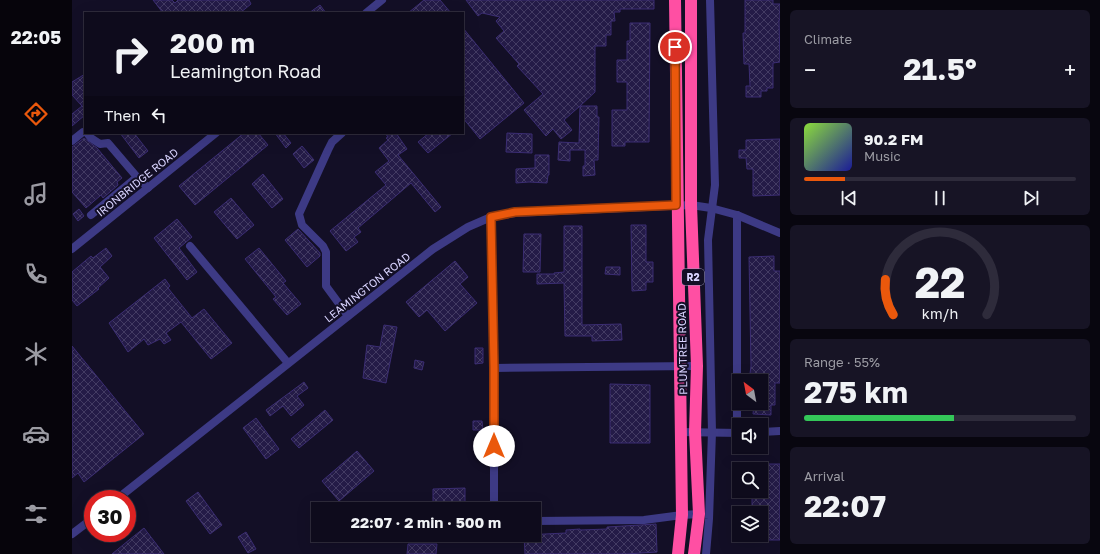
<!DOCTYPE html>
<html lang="en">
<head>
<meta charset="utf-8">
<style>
	body { margin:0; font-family:"Golos Text",sans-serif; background:#171425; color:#f1f3f6; height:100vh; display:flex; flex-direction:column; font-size:15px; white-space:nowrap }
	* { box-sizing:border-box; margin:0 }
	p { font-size:13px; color:#9b9ba3 }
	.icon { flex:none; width:22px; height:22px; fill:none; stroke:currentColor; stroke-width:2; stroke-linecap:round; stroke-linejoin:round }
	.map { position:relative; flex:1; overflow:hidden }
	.side { display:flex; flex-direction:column; gap:10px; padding:10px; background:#08060f; width:320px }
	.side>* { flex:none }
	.banner { position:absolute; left:12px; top:12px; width:380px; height:122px; border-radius:0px; box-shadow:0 4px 16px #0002,0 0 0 1px #2e2b3b; background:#0e0b1c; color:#f1f3f6; overflow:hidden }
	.needle { width:26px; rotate:328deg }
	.controls { position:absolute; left:660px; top:374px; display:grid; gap:8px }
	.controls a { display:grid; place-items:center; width:36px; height:36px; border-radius:0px; background:#0e0b1c; box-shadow:0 4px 16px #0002,0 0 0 1px #2e2b3b; font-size:20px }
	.speed { position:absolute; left:12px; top:490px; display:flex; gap:8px; font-size:20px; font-weight:700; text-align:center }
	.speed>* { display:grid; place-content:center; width:52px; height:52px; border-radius:50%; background:#0e0b1c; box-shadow:0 4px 16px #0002,0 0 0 1px #2e2b3b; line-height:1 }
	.speed .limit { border:6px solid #d22; background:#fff; color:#111 }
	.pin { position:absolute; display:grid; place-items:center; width:34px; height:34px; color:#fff; margin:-17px; border:2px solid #fff; border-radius:50%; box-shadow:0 1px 4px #0007 }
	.me { position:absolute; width:44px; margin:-22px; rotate:0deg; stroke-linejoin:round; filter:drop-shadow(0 0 3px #0008) }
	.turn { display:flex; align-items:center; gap:14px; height:84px; padding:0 20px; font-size:18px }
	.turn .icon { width:52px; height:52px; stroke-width:2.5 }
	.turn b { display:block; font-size:28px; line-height:34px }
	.then { display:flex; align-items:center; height:38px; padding:0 20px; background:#0003; gap:8px; font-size:15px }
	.big { font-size:30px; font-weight:700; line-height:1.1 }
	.side .card { flex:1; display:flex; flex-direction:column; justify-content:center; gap:6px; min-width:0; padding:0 14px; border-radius:6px; background:#171425 }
	.side .dial { align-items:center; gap:0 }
	.dial svg { height:104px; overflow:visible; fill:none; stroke:#2e2b3b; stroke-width:7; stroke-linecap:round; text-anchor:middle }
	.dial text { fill:#f1f3f6; stroke:none }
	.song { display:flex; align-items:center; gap:12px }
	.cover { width:48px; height:48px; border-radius:6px; background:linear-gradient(135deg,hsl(90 70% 55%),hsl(240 70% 35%)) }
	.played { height:4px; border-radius:2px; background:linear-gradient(90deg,#ea580c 15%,#2e2b3b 15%) }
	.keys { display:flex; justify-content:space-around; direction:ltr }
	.heat { display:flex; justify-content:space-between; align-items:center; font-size:22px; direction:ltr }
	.charge { height:6px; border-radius:3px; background:linear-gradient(90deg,#34c759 55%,#2e2b3b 0) }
	.trip { position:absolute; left:239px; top:502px; width:230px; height:40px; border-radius:0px; background:#0e0b1c; box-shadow:0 4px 16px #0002,0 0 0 1px #2e2b3b; font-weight:700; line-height:40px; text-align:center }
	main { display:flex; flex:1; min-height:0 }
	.tabs { display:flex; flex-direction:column; width:72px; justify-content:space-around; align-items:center; background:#06040b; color:#9b9ba3 }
	.tabs .icon { width:28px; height:28px }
	.tabs .current { color:#ea580c }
	.tabs b { font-size:18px; color:#f1f3f6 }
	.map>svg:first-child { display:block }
	.building { fill:url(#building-cross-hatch); stroke:#3b2d73 }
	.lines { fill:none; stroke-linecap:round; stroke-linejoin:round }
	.minor { stroke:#3d3a85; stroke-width:8 }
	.highway { stroke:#ff4fa3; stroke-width:12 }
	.route-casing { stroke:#983908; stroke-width:10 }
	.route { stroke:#ea580c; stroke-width:7 }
	.labels { text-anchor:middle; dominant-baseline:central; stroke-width:4; stroke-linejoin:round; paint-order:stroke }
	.shield { fill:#130f26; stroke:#9e99be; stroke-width:1 }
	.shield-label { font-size:10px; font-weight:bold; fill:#d9d4ff }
	.street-label { font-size:11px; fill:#d9d4ff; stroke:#130f26 }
</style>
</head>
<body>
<main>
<nav class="tabs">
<b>22:05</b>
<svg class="icon current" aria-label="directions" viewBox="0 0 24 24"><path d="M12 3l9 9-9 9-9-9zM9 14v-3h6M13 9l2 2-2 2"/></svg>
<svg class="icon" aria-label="music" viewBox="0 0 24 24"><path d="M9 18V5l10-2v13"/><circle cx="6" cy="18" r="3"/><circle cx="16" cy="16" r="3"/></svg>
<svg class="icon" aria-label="phone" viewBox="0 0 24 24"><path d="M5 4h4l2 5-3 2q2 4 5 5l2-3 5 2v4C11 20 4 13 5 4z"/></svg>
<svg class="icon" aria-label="climate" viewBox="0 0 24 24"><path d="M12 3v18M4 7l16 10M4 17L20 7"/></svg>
<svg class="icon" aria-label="car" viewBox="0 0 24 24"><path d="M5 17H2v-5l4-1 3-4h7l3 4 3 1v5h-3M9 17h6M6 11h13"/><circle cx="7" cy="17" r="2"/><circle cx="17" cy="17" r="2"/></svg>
<svg class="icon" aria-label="filters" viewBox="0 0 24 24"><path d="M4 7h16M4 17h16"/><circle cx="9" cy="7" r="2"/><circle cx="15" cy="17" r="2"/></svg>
</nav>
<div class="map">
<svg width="708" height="554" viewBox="0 0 708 554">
	<defs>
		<pattern id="building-cross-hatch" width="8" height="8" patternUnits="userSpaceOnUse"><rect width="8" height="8" fill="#241b47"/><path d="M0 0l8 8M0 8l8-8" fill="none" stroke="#433b63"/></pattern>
	</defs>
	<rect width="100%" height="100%" fill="#130f26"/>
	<g class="building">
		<polygon points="81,0 100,0 103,3 106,0 177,0 179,4 168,13 91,13"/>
		<polygon points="352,0 368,0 379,13 336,13"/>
		<polygon points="394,0 582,0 582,9 548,9 548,12 542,12 543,21 539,21 539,35 534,35 534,46 523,46 523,92 508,106 525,106 525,117 527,117 526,160 522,160 523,175 511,176 511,166 513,166 513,150 498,150 498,161 486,160 487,142 507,143 508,106 492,120 500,130 489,139 481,129 474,136 452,110 471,94 445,66 447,64 424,38 432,31 424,21 428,17 410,13 406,16"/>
		<polygon points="673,0 701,0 701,4 708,4 708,20 707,20 708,62 701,63 701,88 695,88 695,91 689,91 689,97 674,97 674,86 678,86 677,64 672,64 671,33 673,33"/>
		<polygon points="248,5 254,13 237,13"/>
		<polygon points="558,23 578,23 577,142 553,142 553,146 540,146 540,110 555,110 555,82 545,82 545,60 555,60 555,41 558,41"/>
		<polygon points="391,28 452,103 408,139 391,118"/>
		<polygon points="13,74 13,115 0,126 0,114 10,106 0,95 0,82"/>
		<polygon points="48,133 62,133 76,151 67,158"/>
		<polygon points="172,133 186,133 196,145 123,205 107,186"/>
		<polygon points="203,133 211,133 219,143 214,148"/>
		<polygon points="313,133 324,133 335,149 326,155 369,207 363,212 339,183 286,228 289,232 282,237 286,242 274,251 258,231 314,185 303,172 317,161 307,148 316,140 314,138 316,137"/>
		<polygon points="357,133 381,133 356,153 346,142"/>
		<polygon points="435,133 460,134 460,153 434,152"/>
		<polygon points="12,138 25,148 50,178 45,182 46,185 31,198 29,195 14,208 0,192 0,147"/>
		<polygon points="708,139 708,195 681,196 681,169 675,169 674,158 667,158 667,150 674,150 674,140"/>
		<polygon points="230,146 242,160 232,168 221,154"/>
		<polygon points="463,155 477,155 477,175 476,175 475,183 457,182 444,183 444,169 463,168"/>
		<polygon points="191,174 211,199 200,208 180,184"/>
		<polygon points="159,198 182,225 165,239 142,212"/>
		<polygon points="7,209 12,216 6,221 1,214"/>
		<polygon points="105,219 120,237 107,248 125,272 115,280 82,238"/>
		<polygon points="559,225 574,225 574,262 581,262 581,282 574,282 574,290 560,291"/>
		<polygon points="492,226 510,226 510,325 549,324 550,340 520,341 520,336 493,336 492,283 465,284 465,274 482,274 482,273 492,272"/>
		<polygon points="226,229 248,253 248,256 235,267 213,240"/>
		<polygon points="452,234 469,234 468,272 451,272"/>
		<polygon points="34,248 40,256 28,267 37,278 26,288 27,289 5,306 0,300 0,272 19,256 21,258"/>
		<polygon points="187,248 214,281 211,283 229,304 215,315 201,299 204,297 173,259"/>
		<polygon points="702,256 702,271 708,271 708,383 703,383 703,405 699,405 699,415 681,414 682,403 689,403 689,381 677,381 679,366 677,257"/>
		<polygon points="383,261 396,277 388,284 405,303 373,331 355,310 347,317 334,302"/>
		<polygon points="534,267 548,267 548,275 533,274"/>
		<polygon points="93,279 98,286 96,288 120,318 132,309 160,343 139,359 109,322 94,333 99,340 92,344 88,339 76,345 72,339 56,352 37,323"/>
		<polygon points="312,325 325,327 314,383 291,378 295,345 308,347"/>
		<polygon points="0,346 72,434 12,482 6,473 0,478"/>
		<polygon points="403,348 411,348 411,363 403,364"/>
		<polygon points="343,360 352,362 350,370 342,368"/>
		<polygon points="232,382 236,388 225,396 232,405 219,416 211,406 198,416 194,410"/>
		<polygon points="538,384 578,385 578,443 538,443"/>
		<polygon points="253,410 261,420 227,448 219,439"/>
		<polygon points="184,418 207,449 194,459 171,428"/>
		<polygon points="401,421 410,421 411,430 401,430"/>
		<polygon points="285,451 302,471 267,501 250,481"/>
		<polygon points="689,464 708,464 708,540 689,540 689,513 680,513 680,491 689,491"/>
		<polygon points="393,488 393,509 361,509 361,489"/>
		<polygon points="126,492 150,525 138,534 114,501"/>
		<polygon points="584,524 585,552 554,554 453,554 452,535 494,533 494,530 508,529 508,530 535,529 535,527"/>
		<polygon points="72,528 92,554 40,554 57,540"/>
		<polygon points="174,532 184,549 176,553 166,537"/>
		<polygon points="336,544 365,544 364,554 335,554"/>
	</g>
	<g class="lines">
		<g class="minor">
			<polyline points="294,13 310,0"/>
			<polyline points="15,133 19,138 28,144 36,143 65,177"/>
			<polyline points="270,133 260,142 256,150 227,214 230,225 251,246 254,252 254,286 276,316"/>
			<polyline points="0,141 11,132 13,132"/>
			<polyline points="19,215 65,177 76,188"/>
			<polyline points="419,217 422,368 422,509"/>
			<polyline points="118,246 216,363"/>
			<polyline points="0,249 144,133"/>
			<polyline points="422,368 625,366"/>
			<polyline points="608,432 667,433"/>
			<polyline points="689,432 708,431"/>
			<polyline points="665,433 665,215"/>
			<polyline points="45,499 361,249 396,227 419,217 443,213 619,205 639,208 665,215 708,233"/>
			<polyline points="462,521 572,520 610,515 627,514"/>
			<polyline points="0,534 21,518"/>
			<polyline points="634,554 637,519 640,432 636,240 643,185 638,0"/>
		</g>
		<g class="highway">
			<polyline points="603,0 610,515 606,554"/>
			<polyline points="619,0 619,205 625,366 623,432 627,514 622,554"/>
		</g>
	</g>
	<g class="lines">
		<defs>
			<polyline id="route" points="422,446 422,368 419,217 443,212 604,205 603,47"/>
		</defs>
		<use href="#route" class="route-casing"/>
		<use href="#route" class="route"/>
	</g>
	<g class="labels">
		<rect class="shield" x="610" y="269" width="22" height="16" rx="3"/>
		<g class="shield-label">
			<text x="621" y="277">R2</text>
		</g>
		<g class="street-label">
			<text transform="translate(65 182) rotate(-39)">IRONBRIDGE ROAD</text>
			<text transform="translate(295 287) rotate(-38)">LEAMINGTON ROAD</text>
			<text transform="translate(610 349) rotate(-91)">PLUMTREE ROAD</text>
		</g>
	</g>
</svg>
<div class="controls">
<a><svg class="needle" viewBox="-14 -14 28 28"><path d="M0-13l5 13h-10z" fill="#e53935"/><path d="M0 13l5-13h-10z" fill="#9b9ba3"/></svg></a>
<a><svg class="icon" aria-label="sound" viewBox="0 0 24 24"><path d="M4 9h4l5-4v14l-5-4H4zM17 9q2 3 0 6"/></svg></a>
<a><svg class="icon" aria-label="search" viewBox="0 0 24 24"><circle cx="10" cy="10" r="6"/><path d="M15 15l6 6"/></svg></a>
<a><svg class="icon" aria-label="layers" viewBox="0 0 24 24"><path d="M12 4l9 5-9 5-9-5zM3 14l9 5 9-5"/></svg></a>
</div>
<div class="speed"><div class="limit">30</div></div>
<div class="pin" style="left:603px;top:47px;background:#d93025"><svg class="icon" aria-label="arrive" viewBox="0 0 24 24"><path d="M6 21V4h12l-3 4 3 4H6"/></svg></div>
<svg class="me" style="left:422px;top:446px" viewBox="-20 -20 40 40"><circle r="19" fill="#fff"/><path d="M0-13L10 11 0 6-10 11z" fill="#ea580c"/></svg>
<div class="trip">22:07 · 2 min · 500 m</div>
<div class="banner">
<div class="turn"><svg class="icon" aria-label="right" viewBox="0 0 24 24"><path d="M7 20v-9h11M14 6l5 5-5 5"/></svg><div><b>200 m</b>Leamington Road</div></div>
<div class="then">Then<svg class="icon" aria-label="left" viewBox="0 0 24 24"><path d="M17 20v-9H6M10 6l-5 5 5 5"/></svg></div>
</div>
</div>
<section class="side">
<div class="card"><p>Climate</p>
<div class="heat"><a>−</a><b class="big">21.5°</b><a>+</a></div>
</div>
<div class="card">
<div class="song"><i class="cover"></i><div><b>90.2 FM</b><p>Music</p></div></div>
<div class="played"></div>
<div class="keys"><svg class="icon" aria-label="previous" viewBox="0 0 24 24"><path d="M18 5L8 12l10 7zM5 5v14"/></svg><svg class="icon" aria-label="pause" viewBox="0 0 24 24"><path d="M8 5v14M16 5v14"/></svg><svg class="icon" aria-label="next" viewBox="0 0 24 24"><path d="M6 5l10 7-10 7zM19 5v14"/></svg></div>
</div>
<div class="card dial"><svg viewBox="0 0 100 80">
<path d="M14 69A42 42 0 1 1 86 69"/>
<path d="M14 69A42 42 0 0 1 8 42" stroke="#ea580c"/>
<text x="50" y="56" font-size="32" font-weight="700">22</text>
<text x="50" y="72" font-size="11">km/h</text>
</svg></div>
<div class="card"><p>Range · 55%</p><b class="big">275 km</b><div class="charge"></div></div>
<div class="card"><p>Arrival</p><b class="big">22:07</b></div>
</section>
</main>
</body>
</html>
